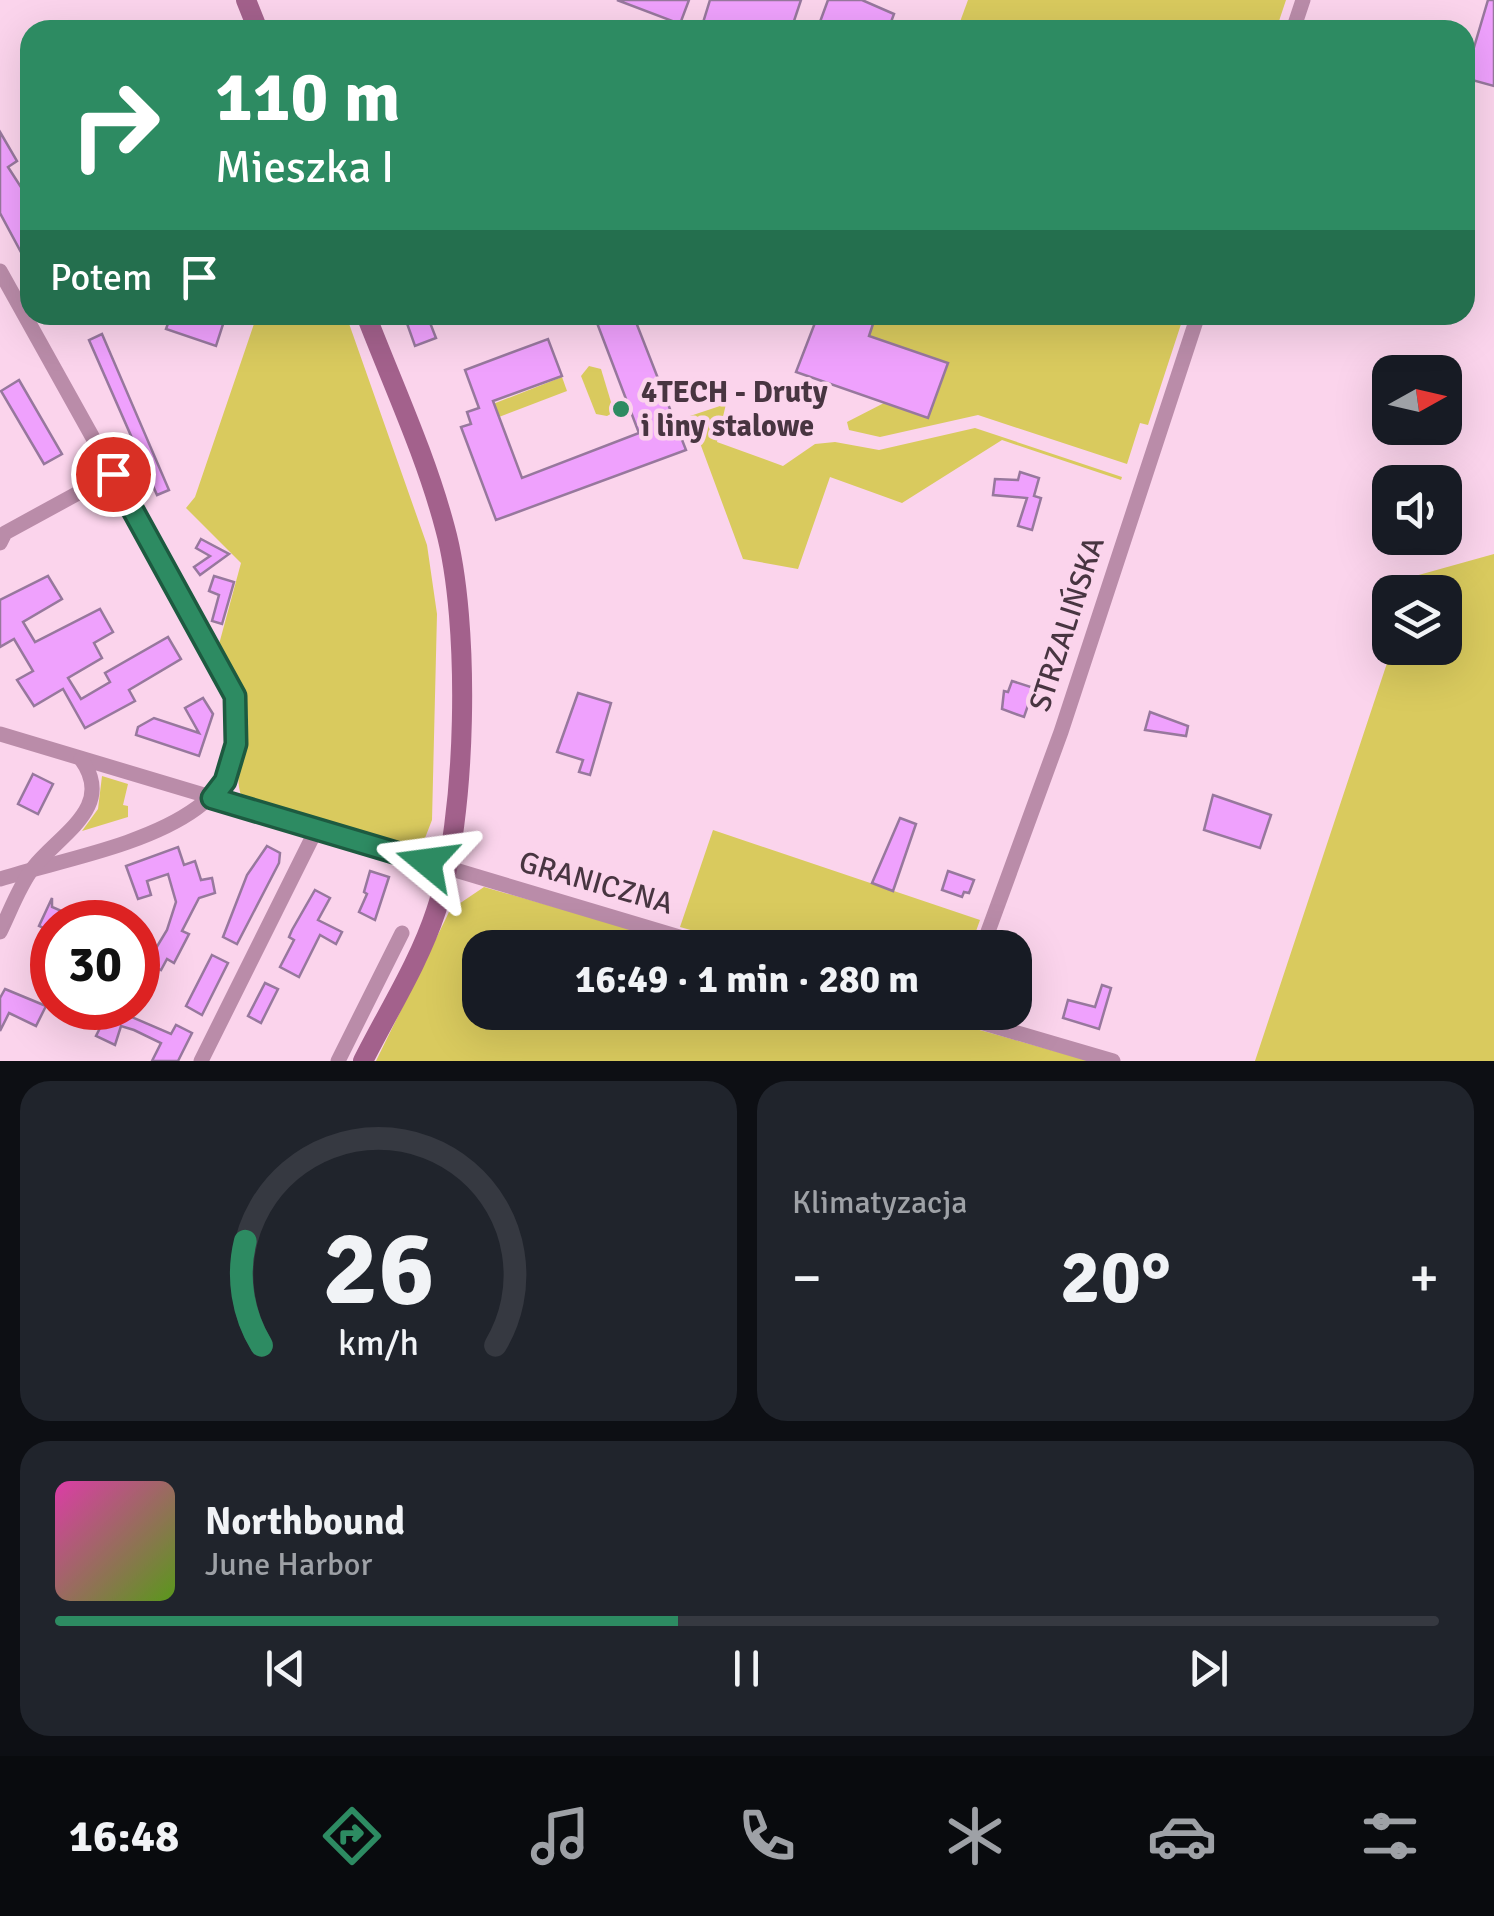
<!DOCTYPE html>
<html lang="pl">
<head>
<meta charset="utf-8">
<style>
	body { margin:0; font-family:Signika,sans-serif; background:#20242c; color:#f1f3f6; height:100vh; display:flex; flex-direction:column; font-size:38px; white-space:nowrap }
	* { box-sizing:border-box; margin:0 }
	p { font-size:32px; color:#9ea1a6 }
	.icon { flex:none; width:55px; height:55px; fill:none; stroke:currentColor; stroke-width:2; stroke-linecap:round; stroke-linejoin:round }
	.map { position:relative; height:1061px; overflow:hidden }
	.details { display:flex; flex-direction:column; gap:20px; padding:20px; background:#0d0f14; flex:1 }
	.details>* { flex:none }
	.banner { position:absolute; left:20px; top:20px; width:1455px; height:305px; border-radius:30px; box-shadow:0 10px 40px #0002; background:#2d8b62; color:#fff; overflow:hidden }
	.needle { width:65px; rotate:82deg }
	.buttons { position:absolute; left:1372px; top:355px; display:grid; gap:20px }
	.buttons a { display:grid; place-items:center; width:90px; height:90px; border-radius:20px; background:#171b24; box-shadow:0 10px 40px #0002; font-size:50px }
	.speed { position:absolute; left:30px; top:900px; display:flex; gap:20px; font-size:50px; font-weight:700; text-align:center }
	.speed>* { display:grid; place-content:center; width:130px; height:130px; border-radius:50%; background:#171b24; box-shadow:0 10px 40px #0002; line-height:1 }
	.speed .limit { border:15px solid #d22; background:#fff; color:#111 }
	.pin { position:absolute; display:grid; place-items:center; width:85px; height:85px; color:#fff; margin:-42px; border:5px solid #fff; border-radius:50%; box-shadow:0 2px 10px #0007 }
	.me { position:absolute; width:110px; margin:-55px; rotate:286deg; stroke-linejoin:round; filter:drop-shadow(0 0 8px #0008) }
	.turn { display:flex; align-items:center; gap:35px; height:210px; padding:0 30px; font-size:45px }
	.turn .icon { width:130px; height:130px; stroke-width:2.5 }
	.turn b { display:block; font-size:70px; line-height:85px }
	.then { display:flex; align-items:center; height:95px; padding:0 30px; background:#0003; gap:20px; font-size:38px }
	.big { font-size:75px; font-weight:700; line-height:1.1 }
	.details .tile { flex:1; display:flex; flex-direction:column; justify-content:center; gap:15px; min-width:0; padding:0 35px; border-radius:30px; background:#20242c }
	.details .dial { align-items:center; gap:0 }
	.dial svg { height:260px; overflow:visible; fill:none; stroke:#363941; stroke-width:7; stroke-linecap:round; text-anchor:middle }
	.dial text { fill:#f1f3f6; stroke:none }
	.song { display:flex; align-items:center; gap:30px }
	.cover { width:120px; height:120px; border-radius:15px; background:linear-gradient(135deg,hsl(320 70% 55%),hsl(90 70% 35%)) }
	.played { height:10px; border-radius:5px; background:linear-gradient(90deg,#2d8b62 45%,#363941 45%) }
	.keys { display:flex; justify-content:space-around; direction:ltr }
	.heat { display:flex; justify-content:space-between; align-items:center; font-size:55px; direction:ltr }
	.details .tiles { flex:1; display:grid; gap:20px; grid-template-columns:1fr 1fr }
	.tile:last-child { grid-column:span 2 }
	.trip { position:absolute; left:462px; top:930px; width:570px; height:100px; border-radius:30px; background:#171b24; box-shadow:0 10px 40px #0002; font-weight:700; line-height:100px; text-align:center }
	.tabs { display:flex; height:160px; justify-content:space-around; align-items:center; background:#090b0e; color:#9ea1a6 }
	.tabs .icon { width:70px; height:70px }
	.tabs .on { color:#2d8b62 }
	.tabs b { font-size:45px; color:#f1f3f6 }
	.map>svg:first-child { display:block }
	.green { fill:#d9ca5e }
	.building { fill:#efa1fd; stroke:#97789d; stroke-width:2.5 }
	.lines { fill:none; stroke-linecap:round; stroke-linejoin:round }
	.street { stroke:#ba8ca9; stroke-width:15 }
	.secondary { stroke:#a3618c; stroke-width:20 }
	.route-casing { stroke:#1d5a40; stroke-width:25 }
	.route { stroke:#2d8b62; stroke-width:18 }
	.poi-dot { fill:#2d8b62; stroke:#fbd4ec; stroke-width:4 }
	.labels { text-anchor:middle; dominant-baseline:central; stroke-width:9; stroke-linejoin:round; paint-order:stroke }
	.poi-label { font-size:30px; font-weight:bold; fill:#483541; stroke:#fbd4ec; text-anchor:start }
	.street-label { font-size:30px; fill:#483541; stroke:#fbd4ec }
</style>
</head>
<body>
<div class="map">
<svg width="1494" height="1061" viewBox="0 0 1494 1061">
	<rect width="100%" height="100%" fill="#fbd4ec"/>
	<g class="green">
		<polygon points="968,0 1286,0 1276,30 957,30"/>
		<path d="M257,315H346L427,545L437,614L432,820L425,838L404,843L241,795C234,774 243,758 247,736C253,703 234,674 218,648L241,563L186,508L195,497Z"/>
		<polygon points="876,315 1184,315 1148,425 1140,423 1127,464 978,415 880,437 849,430 847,422 884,403 928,418 948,364 869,336"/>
		<polygon points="589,366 601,369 614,412 607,416 596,414 581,376"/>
		<polygon points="562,377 567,391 499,417 493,404"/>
		<polygon points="726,404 717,442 783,466 815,444 835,442 879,450 975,428 1122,477 1121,480 1002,440 902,503 830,477 798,569 743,559 690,416"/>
		<polygon points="1494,554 1494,1061 1255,1061 1392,648 1445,648 1445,592 1410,592 1415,576"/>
		<polygon points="102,776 128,784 123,805 128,806 128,817 82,831 98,809"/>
		<polygon points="713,830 980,920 970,948 750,947 680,927"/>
		<polygon points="484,887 695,947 480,948 480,1012 919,1013 1090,1061 376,1061 450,910"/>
	</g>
	<g class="building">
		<polygon points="617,0 689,0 680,24"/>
		<polygon points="710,0 801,0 791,30 715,30 702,26"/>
		<polygon points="828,0 862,0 894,14 888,30 854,23 851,30 817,30"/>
		<polygon points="1488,0 1494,0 1494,86 1472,80 1467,71"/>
		<polygon points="0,132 17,161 8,167 30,201 30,269 0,213"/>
		<polygon points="171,315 226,315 216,346 166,329"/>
		<polygon points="404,315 427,315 436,338 415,346"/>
		<polygon points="594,315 634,317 686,450 496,520 461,427 471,424 467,412 479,408 465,370 548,339 562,376 493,401 522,478 639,433"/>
		<polygon points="818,315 876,315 869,336 948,363 928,418 796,372"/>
		<polygon points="102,334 169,490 157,495 89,340"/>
		<polygon points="19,380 62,454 44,464 1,391"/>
		<polygon points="1020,472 1039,478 1034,496 1041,498 1032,530 1018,526 1027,498 993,495 995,479 1018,480"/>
		<polygon points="201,539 229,554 200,575 194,567 210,556 196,548"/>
		<polygon points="48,576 62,599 23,622 35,642 100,609 113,632 94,643 102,658 68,678 81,699 110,682 105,673 168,637 181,659 129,690 135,701 85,728 63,689 34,706 17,680 33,671 14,639 0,647 0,600"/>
		<polygon points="214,576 234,582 222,624 212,621 219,595 209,591"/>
		<polygon points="1012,681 1034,688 1024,717 1002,709 1004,691 1008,692"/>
		<polygon points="578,693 611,703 590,775 579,772 583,760 557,752"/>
		<polygon points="203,698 213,714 199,756 136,735 138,727 154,718 199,733 185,708"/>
		<polygon points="1150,712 1188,726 1186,736 1145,730"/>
		<polygon points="33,774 53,784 38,814 18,804"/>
		<polygon points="1213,795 1271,815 1260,848 1204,830"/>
		<polygon points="900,818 916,824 893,891 872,883"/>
		<polygon points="267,846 280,853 279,863 237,944 223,937 247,875"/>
		<polygon points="178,847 184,865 195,861 201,880 212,878 215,893 199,898 182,931 189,934 174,963 167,959 161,970 147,963 167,930 176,902 168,874 147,881 151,895 138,899 126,866"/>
		<polygon points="370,871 389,877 375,920 359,912 367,894 364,892"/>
		<polygon points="948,871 974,880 969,893 964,892 962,897 942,890"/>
		<polygon points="315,890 330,898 318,920 342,932 336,944 320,935 299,977 280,967 294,940 289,937 292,930"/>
		<polygon points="52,898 52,907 87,922 52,922 52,932 39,926"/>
		<polygon points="212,955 228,963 202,1015 186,1006"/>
		<polygon points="265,983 278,989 261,1023 248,1016"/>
		<polygon points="1102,985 1111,988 1099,1029 1063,1018 1068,1000 1095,1007"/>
		<polygon points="5,989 46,1006 36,1026 9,1013 0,1031 0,998"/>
		<polygon points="110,1008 131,1008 127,1015 171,1034 176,1025 192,1033 178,1061 152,1061 161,1043 134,1030 121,1026 115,1045 96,1036"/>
	</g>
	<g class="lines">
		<g class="street">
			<polyline points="1293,30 1303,0"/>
			<path d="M0,271L225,675C293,826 97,848 0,879"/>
			<polyline points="0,543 5,533 113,474"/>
			<polyline points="0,734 716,948"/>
			<path d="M0,932C10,912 19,886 33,868C60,834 116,807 81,759"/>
			<polyline points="982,948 1061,732 1198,315"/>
			<polyline points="946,1012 1113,1061"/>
			<polyline points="201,1061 316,830"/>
			<polyline points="338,1061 402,933"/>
		</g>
		<g class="secondary">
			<polyline points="246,0 258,30"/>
			<path d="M363,1061C387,1013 419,963 436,911C467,820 471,622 445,528C426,456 393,385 366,315"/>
		</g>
	</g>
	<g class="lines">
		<defs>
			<polyline id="route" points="113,474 235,696 236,744 225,781 212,798 427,862"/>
		</defs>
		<use href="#route" class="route-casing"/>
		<use href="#route" class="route"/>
	</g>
	<circle class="poi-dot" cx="621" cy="409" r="10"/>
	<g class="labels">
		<g class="poi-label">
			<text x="641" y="392">4TECH - Druty<tspan x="641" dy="34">i liny stalowe</tspan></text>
		</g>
		<g class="street-label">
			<text transform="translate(1067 624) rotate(-72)">STRZALIŃSKA</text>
			<text transform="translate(596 883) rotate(16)">GRANICZNA</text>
		</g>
	</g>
</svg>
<div class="buttons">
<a><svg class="needle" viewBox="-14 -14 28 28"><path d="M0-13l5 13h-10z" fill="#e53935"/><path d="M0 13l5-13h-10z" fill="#9ea1a6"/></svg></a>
<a><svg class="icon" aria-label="sound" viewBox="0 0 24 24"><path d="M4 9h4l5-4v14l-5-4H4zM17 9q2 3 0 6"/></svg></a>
<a><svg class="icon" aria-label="layers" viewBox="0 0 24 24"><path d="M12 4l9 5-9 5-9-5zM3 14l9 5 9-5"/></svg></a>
</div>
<div class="speed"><div class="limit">30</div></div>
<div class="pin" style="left:113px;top:474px;background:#d93025"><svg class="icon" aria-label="arrive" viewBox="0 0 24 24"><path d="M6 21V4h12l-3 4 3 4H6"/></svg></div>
<svg class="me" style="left:427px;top:862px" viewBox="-20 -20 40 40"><path d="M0-17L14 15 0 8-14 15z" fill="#2d8b62" stroke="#fff" stroke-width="4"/></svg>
<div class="trip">16:49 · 1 min · 280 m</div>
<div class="banner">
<div class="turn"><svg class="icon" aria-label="right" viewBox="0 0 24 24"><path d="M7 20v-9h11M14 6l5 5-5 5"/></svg><div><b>110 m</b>Mieszka I</div></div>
<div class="then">Potem<svg class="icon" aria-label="arrive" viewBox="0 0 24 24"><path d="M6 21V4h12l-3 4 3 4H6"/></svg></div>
</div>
</div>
<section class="details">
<div class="tiles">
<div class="tile dial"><svg viewBox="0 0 100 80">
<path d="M14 69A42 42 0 1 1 86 69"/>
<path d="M14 69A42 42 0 0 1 9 37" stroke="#2d8b62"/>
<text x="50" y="56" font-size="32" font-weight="700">26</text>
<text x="50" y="72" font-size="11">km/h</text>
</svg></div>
<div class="tile"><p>Klimatyzacja</p>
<div class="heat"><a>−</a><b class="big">20°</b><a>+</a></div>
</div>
<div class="tile">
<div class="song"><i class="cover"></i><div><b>Northbound</b><p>June Harbor</p></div></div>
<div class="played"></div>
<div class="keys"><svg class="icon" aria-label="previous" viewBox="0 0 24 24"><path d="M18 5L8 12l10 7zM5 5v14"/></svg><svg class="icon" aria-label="pause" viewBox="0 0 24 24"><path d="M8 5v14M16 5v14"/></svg><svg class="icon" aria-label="next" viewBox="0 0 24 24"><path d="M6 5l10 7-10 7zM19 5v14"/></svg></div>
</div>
</div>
</section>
<nav class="tabs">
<b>16:48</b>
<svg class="icon on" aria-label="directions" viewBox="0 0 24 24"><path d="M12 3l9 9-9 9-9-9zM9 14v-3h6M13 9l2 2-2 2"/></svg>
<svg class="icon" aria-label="music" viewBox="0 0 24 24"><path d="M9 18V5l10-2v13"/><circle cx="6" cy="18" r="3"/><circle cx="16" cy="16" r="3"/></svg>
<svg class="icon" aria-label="phone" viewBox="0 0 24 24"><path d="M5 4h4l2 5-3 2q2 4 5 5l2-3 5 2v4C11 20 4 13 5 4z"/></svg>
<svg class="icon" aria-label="climate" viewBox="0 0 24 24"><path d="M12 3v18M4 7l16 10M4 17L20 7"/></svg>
<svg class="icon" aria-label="car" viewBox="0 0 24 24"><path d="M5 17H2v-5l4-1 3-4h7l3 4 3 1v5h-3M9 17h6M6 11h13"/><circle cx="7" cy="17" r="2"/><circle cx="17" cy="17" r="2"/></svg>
<svg class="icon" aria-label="filters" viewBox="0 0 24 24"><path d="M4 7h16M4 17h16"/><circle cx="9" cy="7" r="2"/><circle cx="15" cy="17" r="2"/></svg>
</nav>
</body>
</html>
